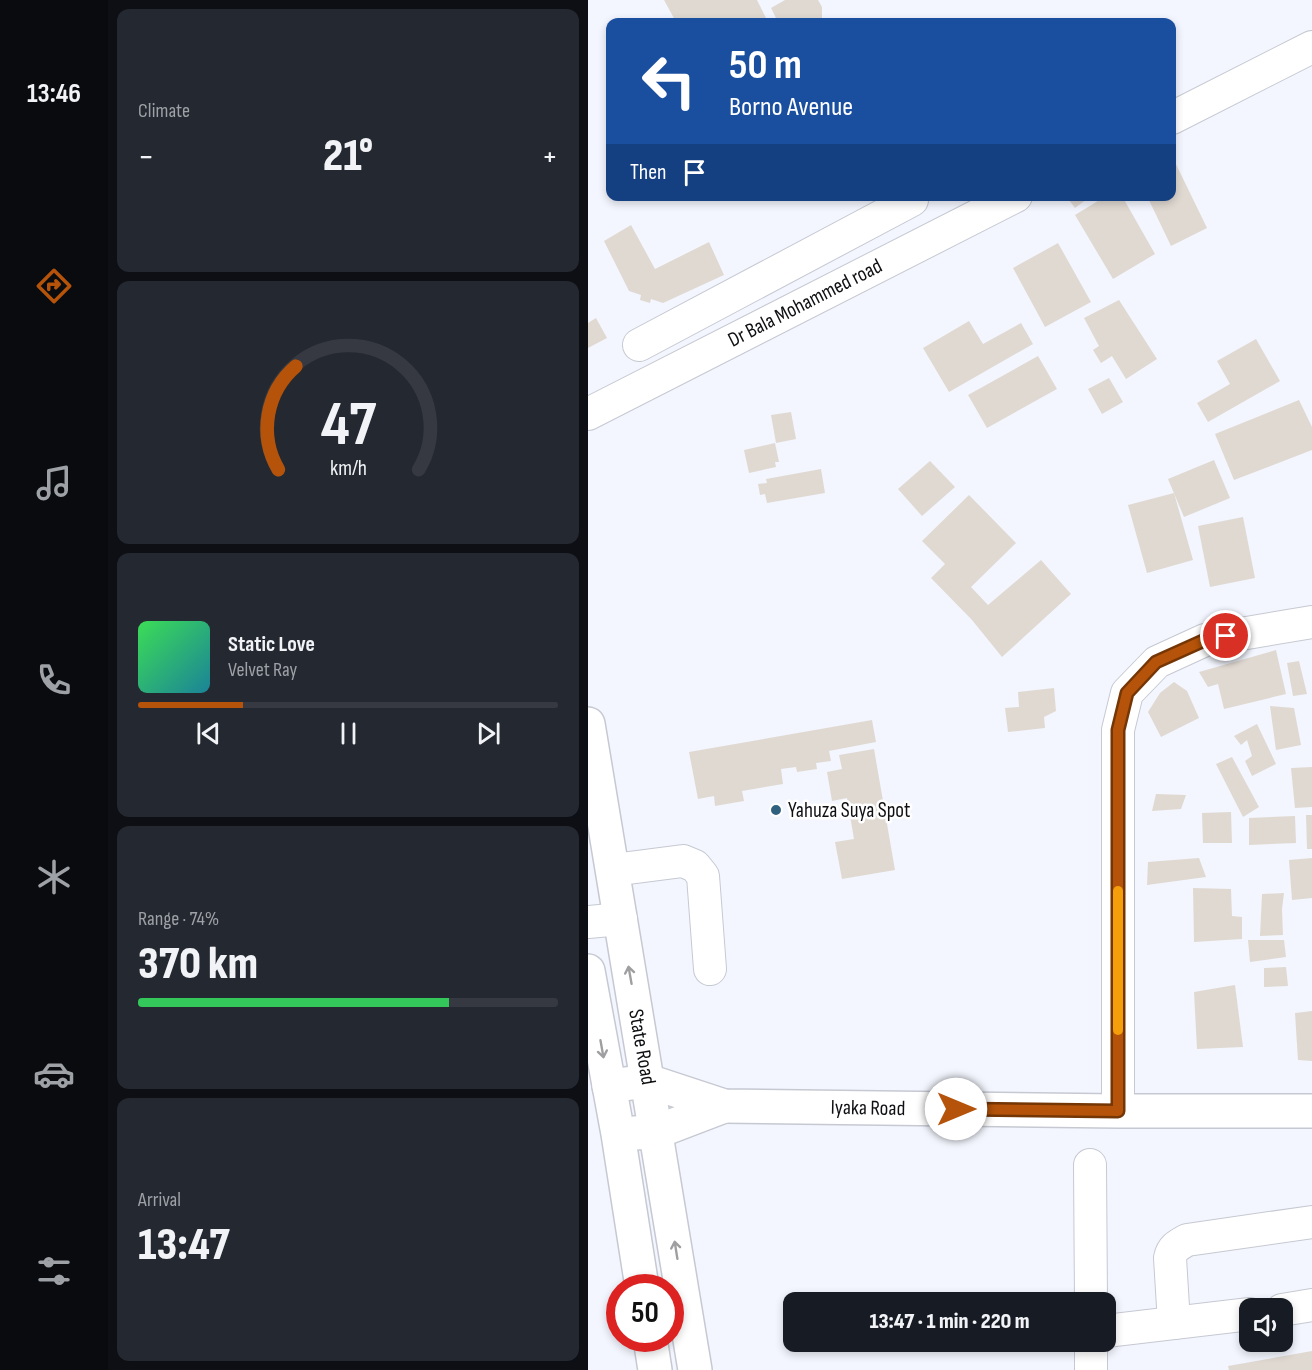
<!DOCTYPE html>
<html lang="en">
<head>
<meta charset="utf-8">
<style>
	body { margin:0; font-family:"Sofia Sans Condensed",sans-serif; background:#242831; color:#f1f3f6; height:100vh; display:flex; flex-direction:column; font-size:22px; white-space:nowrap }
	* { box-sizing:border-box; margin:0 }
	p { font-size:20px; color:#9ea1a6 }
	.icon { flex:none; width:33px; height:33px; fill:none; stroke:currentColor; stroke-width:2; stroke-linecap:round; stroke-linejoin:round }
	.map { position:relative; flex:1; overflow:hidden }
	.side { display:flex; flex-direction:column; gap:9px; padding:9px; background:#0d0f14; width:480px }
	.side>* { flex:none }
	.top-card { position:absolute; left:18px; top:18px; width:570px; height:183px; border-radius:12px; box-shadow:0 3px 9px #0003; background:#1a4fa0; color:#fff; overflow:hidden }
	.fabs { position:absolute; left:651px; top:1298px; display:grid; gap:12px }
	.fabs a { display:grid; place-items:center; width:54px; height:54px; border-radius:12px; background:#171b24; box-shadow:0 3px 9px #0003; font-size:30px }
	.speed { position:absolute; left:18px; top:1274px; display:flex; gap:12px; font-size:30px; font-weight:700; text-align:center }
	.speed>* { display:grid; place-content:center; width:78px; height:78px; border-radius:50%; background:#171b24; box-shadow:0 3px 9px #0003; line-height:1 }
	.speed .limit { border:9px solid #d22; background:#fff; color:#111 }
	.pin { position:absolute; display:grid; place-items:center; width:51px; height:51px; color:#fff; margin:-26px; border:3px solid #fff; border-radius:50%; box-shadow:0 2px 6px #0007 }
	.me { position:absolute; width:66px; margin:-33px; rotate:90deg; stroke-linejoin:round; filter:drop-shadow(0 0 4px #0008) }
	.turn { display:flex; align-items:center; gap:21px; height:126px; padding:0 24px; font-size:27px }
	.turn .icon { width:78px; height:78px; stroke-width:2.5 }
	.turn b { display:block; font-size:42px; line-height:51px }
	.then { display:flex; align-items:center; height:57px; padding:0 24px; background:#0003; gap:12px; font-size:22px }
	.big { font-size:45px; font-weight:800; line-height:1.1 }
	.side .widget { flex:1; display:flex; flex-direction:column; justify-content:center; gap:9px; min-width:0; padding:0 21px; border-radius:12px; background:#242831 }
	.side .dial { align-items:center; gap:0 }
	.dial svg { height:156px; overflow:visible; fill:none; stroke:#363941; stroke-width:7; stroke-linecap:round; text-anchor:middle }
	.dial text { fill:#f1f3f6; stroke:none }
	.song { display:flex; align-items:center; gap:18px }
	.cover { width:72px; height:72px; border-radius:9px; background:linear-gradient(135deg,hsl(130 70% 55%),hsl(190 70% 35%)) }
	.played { height:6px; border-radius:3px; background:linear-gradient(90deg,#b45309 25%,#363941 25%) }
	.keys { display:flex; justify-content:space-around; direction:ltr }
	.heat { display:flex; justify-content:space-between; align-items:center; font-size:33px; direction:ltr }
	.charge { height:9px; border-radius:4px; background:linear-gradient(90deg,#34c759 74%,#363941 0) }
	.trip { position:absolute; left:195px; top:1292px; width:333px; height:60px; border-radius:12px; background:#171b24; box-shadow:0 3px 9px #0003; font-weight:800; line-height:60px; text-align:center }
	main { display:flex; flex:1; min-height:0 }
	.tab-bar { display:flex; flex-direction:column; width:108px; justify-content:space-around; align-items:center; background:#090b0e; color:#9ea1a6 }
	.tab-bar .icon { width:42px; height:42px }
	.tab-bar .on { color:#b45309 }
	.tab-bar b { font-size:27px; color:#f1f3f6 }
	.map>svg:first-child { display:block }
	.building { fill:#e0d9d2 }
	.lines { fill:none; stroke-linecap:round; stroke-linejoin:round }
	.minor-casing { stroke:#c6c9d2; stroke-width:34 }
	.major-casing { stroke:#c6c9d2; stroke-width:36 }
	.minor { stroke:#fff; stroke-width:32 }
	.major { stroke:#fff; stroke-width:33 }
	.oneway { stroke:#9f9fa1 }
	.route-casing { stroke:#753606; stroke-width:15 }
	.route { stroke:#b45309; stroke-width:10 }
	.slow { stroke:#f59e0b; stroke-width:10 }
	.poi-dot { fill:#306280; stroke:#fff; stroke-width:2 }
	.labels { text-anchor:middle; dominant-baseline:central; stroke-width:5; stroke-linejoin:round; paint-order:stroke }
	.street-label { font-size:21px; fill:#0f1013; stroke:#fff }
	.poi-label { font-size:21px; fill:#0f1013; stroke:#fff; text-anchor:start }
</style>
</head>
<body>
<main>
<nav class="tab-bar">
<b>13:46</b>
<svg class="icon on" aria-label="directions" viewBox="0 0 24 24"><path d="M12 3l9 9-9 9-9-9zM9 14v-3h6M13 9l2 2-2 2"/></svg>
<svg class="icon" aria-label="music" viewBox="0 0 24 24"><path d="M9 18V5l10-2v13"/><circle cx="6" cy="18" r="3"/><circle cx="16" cy="16" r="3"/></svg>
<svg class="icon" aria-label="phone" viewBox="0 0 24 24"><path d="M5 4h4l2 5-3 2q2 4 5 5l2-3 5 2v4C11 20 4 13 5 4z"/></svg>
<svg class="icon" aria-label="climate" viewBox="0 0 24 24"><path d="M12 3v18M4 7l16 10M4 17L20 7"/></svg>
<svg class="icon" aria-label="car" viewBox="0 0 24 24"><path d="M5 17H2v-5l4-1 3-4h7l3 4 3 1v5h-3M9 17h6M6 11h13"/><circle cx="7" cy="17" r="2"/><circle cx="17" cy="17" r="2"/></svg>
<svg class="icon" aria-label="filters" viewBox="0 0 24 24"><path d="M4 7h16M4 17h16"/><circle cx="9" cy="7" r="2"/><circle cx="15" cy="17" r="2"/></svg>
</nav>
<section class="side">
<div class="widget"><p>Climate</p>
<div class="heat"><a>−</a><b class="big">21°</b><a>+</a></div>
</div>
<div class="widget dial"><svg viewBox="0 0 100 80">
<path d="M14 69A42 42 0 1 1 86 69"/>
<path d="M14 69A42 42 0 0 1 23 16" stroke="#b45309"/>
<text x="50" y="56" font-size="32" font-weight="700">47</text>
<text x="50" y="72" font-size="11">km/h</text>
</svg></div>
<div class="widget">
<div class="song"><i class="cover"></i><div><b>Static Love</b><p>Velvet Ray</p></div></div>
<div class="played"></div>
<div class="keys"><svg class="icon" aria-label="previous" viewBox="0 0 24 24"><path d="M18 5L8 12l10 7zM5 5v14"/></svg><svg class="icon" aria-label="pause" viewBox="0 0 24 24"><path d="M8 5v14M16 5v14"/></svg><svg class="icon" aria-label="next" viewBox="0 0 24 24"><path d="M6 5l10 7-10 7zM19 5v14"/></svg></div>
</div>
<div class="widget"><p>Range · 74%</p><b class="big">370 km</b><div class="charge"></div></div>
<div class="widget"><p>Arrival</p><b class="big">13:47</b></div>
</section>
<div class="map">
<svg width="724" height="1370" viewBox="0 0 724 1370">
	<rect width="100%" height="100%" fill="#f3f6fe"/>
	<g class="building">
		<polygon points="76,0 169,0 180,22 88,22"/>
		<polygon points="197,0 230,0 234,7 234,22 190,22 183,8"/>
		<polygon points="584,156 619,228 583,246 559,196 584,196"/>
		<polygon points="478,196 503,196 487,208"/>
		<polygon points="518,196 534,196 567,254 525,279 487,215"/>
		<polygon points="43,225 67,269 121,242 136,275 75,303 63,299 62,303 52,300 53,295 41,291 16,241"/>
		<polygon points="470,243 503,302 457,327 425,268"/>
		<polygon points="531,300 569,359 538,379 524,356 513,363 505,350 511,346 496,318"/>
		<polygon points="8,318 19,338 0,348 0,323"/>
		<polygon points="381,321 395,344 433,323 445,344 361,392 335,348"/>
		<polygon points="668,339 692,381 620,422 609,403 642,384 629,361"/>
		<polygon points="450,356 469,389 399,428 380,395"/>
		<polygon points="521,378 535,402 514,414 500,389"/>
		<polygon points="711,400 724,427 724,450 646,480 627,434"/>
		<polygon points="203,412 208,439 188,443 183,415"/>
		<polygon points="187,443 191,462 187,462 188,467 161,473 156,450"/>
		<polygon points="626,460 642,498 596,517 580,479"/>
		<polygon points="342,461 367,487 334,516 310,489"/>
		<polygon points="233,469 237,493 179,503 177,494 172,495 170,484 179,483 178,479"/>
		<polygon points="586,493 605,560 559,573 540,505"/>
		<polygon points="381,495 428,543 383,587 400,605 453,560 483,594 414,657 384,620 343,578 357,564 334,541"/>
		<polygon points="655,517 667,578 622,587 610,526"/>
		<polygon points="688,650 698,694 636,709 630,684 620,687 611,672"/>
		<polygon points="711,661 719,694 705,696 699,663"/>
		<polygon points="586,682 599,691 611,718 573,737 560,712 572,693"/>
		<polygon points="466,688 468,711 456,717 457,728 420,732 417,708 431,707 430,692"/>
		<polygon points="682,706 706,708 713,745 688,750"/>
		<polygon points="284,720 288,742 241,751 243,761 228,763 229,769 209,772 208,767 193,769 195,784 154,791 156,801 127,806 126,796 110,799 101,752"/>
		<polygon points="669,724 688,764 664,776 657,761 664,756 659,740 653,745 646,736"/>
		<polygon points="286,749 307,870 254,879 247,842 266,839 259,798 244,801 239,772 254,769 251,755"/>
		<polygon points="644,757 671,807 655,817 628,764"/>
		<polygon points="724,767 724,807 707,808 703,768"/>
		<polygon points="568,794 598,795 593,809 564,811"/>
		<polygon points="643,812 644,843 615,843 614,813"/>
		<polygon points="718,815 724,815 724,849 719,849"/>
		<polygon points="707,816 708,843 661,845 661,818"/>
		<polygon points="611,858 618,877 559,885 560,862"/>
		<polygon points="724,858 724,898 704,900 701,860"/>
		<polygon points="605,888 643,889 644,916 654,917 654,939 606,942"/>
		<polygon points="696,893 694,909 695,935 672,936 674,894"/>
		<polygon points="660,940 696,940 698,957 662,962"/>
		<polygon points="698,967 700,986 676,987 676,968"/>
		<polygon points="647,985 655,1047 609,1049 606,992"/>
		<polygon points="724,1011 724,1061 710,1060 707,1013"/>
		<polygon points="724,1351 724,1370 641,1370 640,1366"/>
	</g>
	<g class="lines">
		<defs>
			<g id="minor">
				<polyline points="584,118 724,47"/>
				<polyline points="51,345 324,200"/>
				<polyline points="0,414 428,196"/>
				<polyline points="25,870 95,861 107,866 115,876 122,969"/>
				<polyline points="0,922 33,919"/>
				<polyline points="530,1111 530,730 539,693 569,662 617,640 724,622"/>
				<polyline points="502,1165 503,1302"/>
				<polyline points="694,1310 724,1305"/>
				<path d="M586,1323L582,1258C584,1248 590,1245 599,1240L724,1222"/>
				<polyline points="518,1331 662,1314"/>
				<polyline points="503,1341 503,1370"/>
			</g>
			<g id="major">
				<polyline points="0,724 107,1370"/>
				<polyline points="0,971 30,1134 54,1287"/>
				<polyline points="21,1086 60,1081 136,1106 530,1111 724,1111"/>
				<polyline points="46,1133 68,1132 136,1106"/>
				<polyline points="62,1338 67,1370"/>
			</g>
		</defs>
		<use href="#minor" class="minor-casing"/>
		<use href="#major" class="major-casing"/>
		<use href="#minor" class="minor"/>
		<use href="#major" class="major"/>
	</g>
	<defs><path id="oneway-shaft" d="M-6 0H5M1.5-3L5.5 0L1.5 3" fill="none" stroke-width="1.6" stroke-linecap="round" stroke-linejoin="round" transform="scale(1.5)"/></defs>
	<g class="oneway">
		<use href="#oneway-shaft" transform="translate(42 975) rotate(-100)"/>
		<use href="#oneway-shaft" transform="translate(14 1049) rotate(80)"/>
		<use href="#oneway-shaft" transform="translate(88 1250) rotate(-99)"/>
	</g>
	<g class="lines">
		<defs>
			<polyline id="route" points="368,1109 530,1111 530,730 539,693 568,662 617,640 638,636"/>
		</defs>
		<use href="#route" class="route-casing"/>
		<use href="#route" class="route"/>
		<polyline class="slow" points="530,891 530,1030"/>
	</g>
	<circle class="poi-dot" cx="188" cy="810" r="6"/>
	<g class="labels">
		<g class="street-label">
			<text transform="translate(217 303) rotate(-27)">Dr Bala Mohammed road</text>
			<text transform="translate(54 1047) rotate(80)">State Road</text>
			<text transform="translate(280 1108) rotate(1)">Iyaka Road</text>
		</g>
		<g class="poi-label">
			<text x="200" y="810">Yahuza Suya Spot</text>
		</g>
	</g>
</svg>
<div class="fabs">
<a><svg class="icon" aria-label="sound" viewBox="0 0 24 24"><path d="M4 9h4l5-4v14l-5-4H4zM17 9q2 3 0 6"/></svg></a>
</div>
<div class="speed"><div class="limit">50</div></div>
<div class="pin" style="left:638px;top:636px;background:#d93025"><svg class="icon" aria-label="arrive" viewBox="0 0 24 24"><path d="M6 21V4h12l-3 4 3 4H6"/></svg></div>
<svg class="me" style="left:368px;top:1109px" viewBox="-20 -20 40 40"><circle r="19" fill="#fff"/><path d="M0-13L10 11 0 6-10 11z" fill="#b45309"/></svg>
<div class="trip">13:47 · 1 min · 220 m</div>
<div class="top-card">
<div class="turn"><svg class="icon" aria-label="left" viewBox="0 0 24 24"><path d="M17 20v-9H6M10 6l-5 5 5 5"/></svg><div><b>50 m</b>Borno Avenue</div></div>
<div class="then">Then<svg class="icon" aria-label="arrive" viewBox="0 0 24 24"><path d="M6 21V4h12l-3 4 3 4H6"/></svg></div>
</div>
</div>
</main>
</body>
</html>
